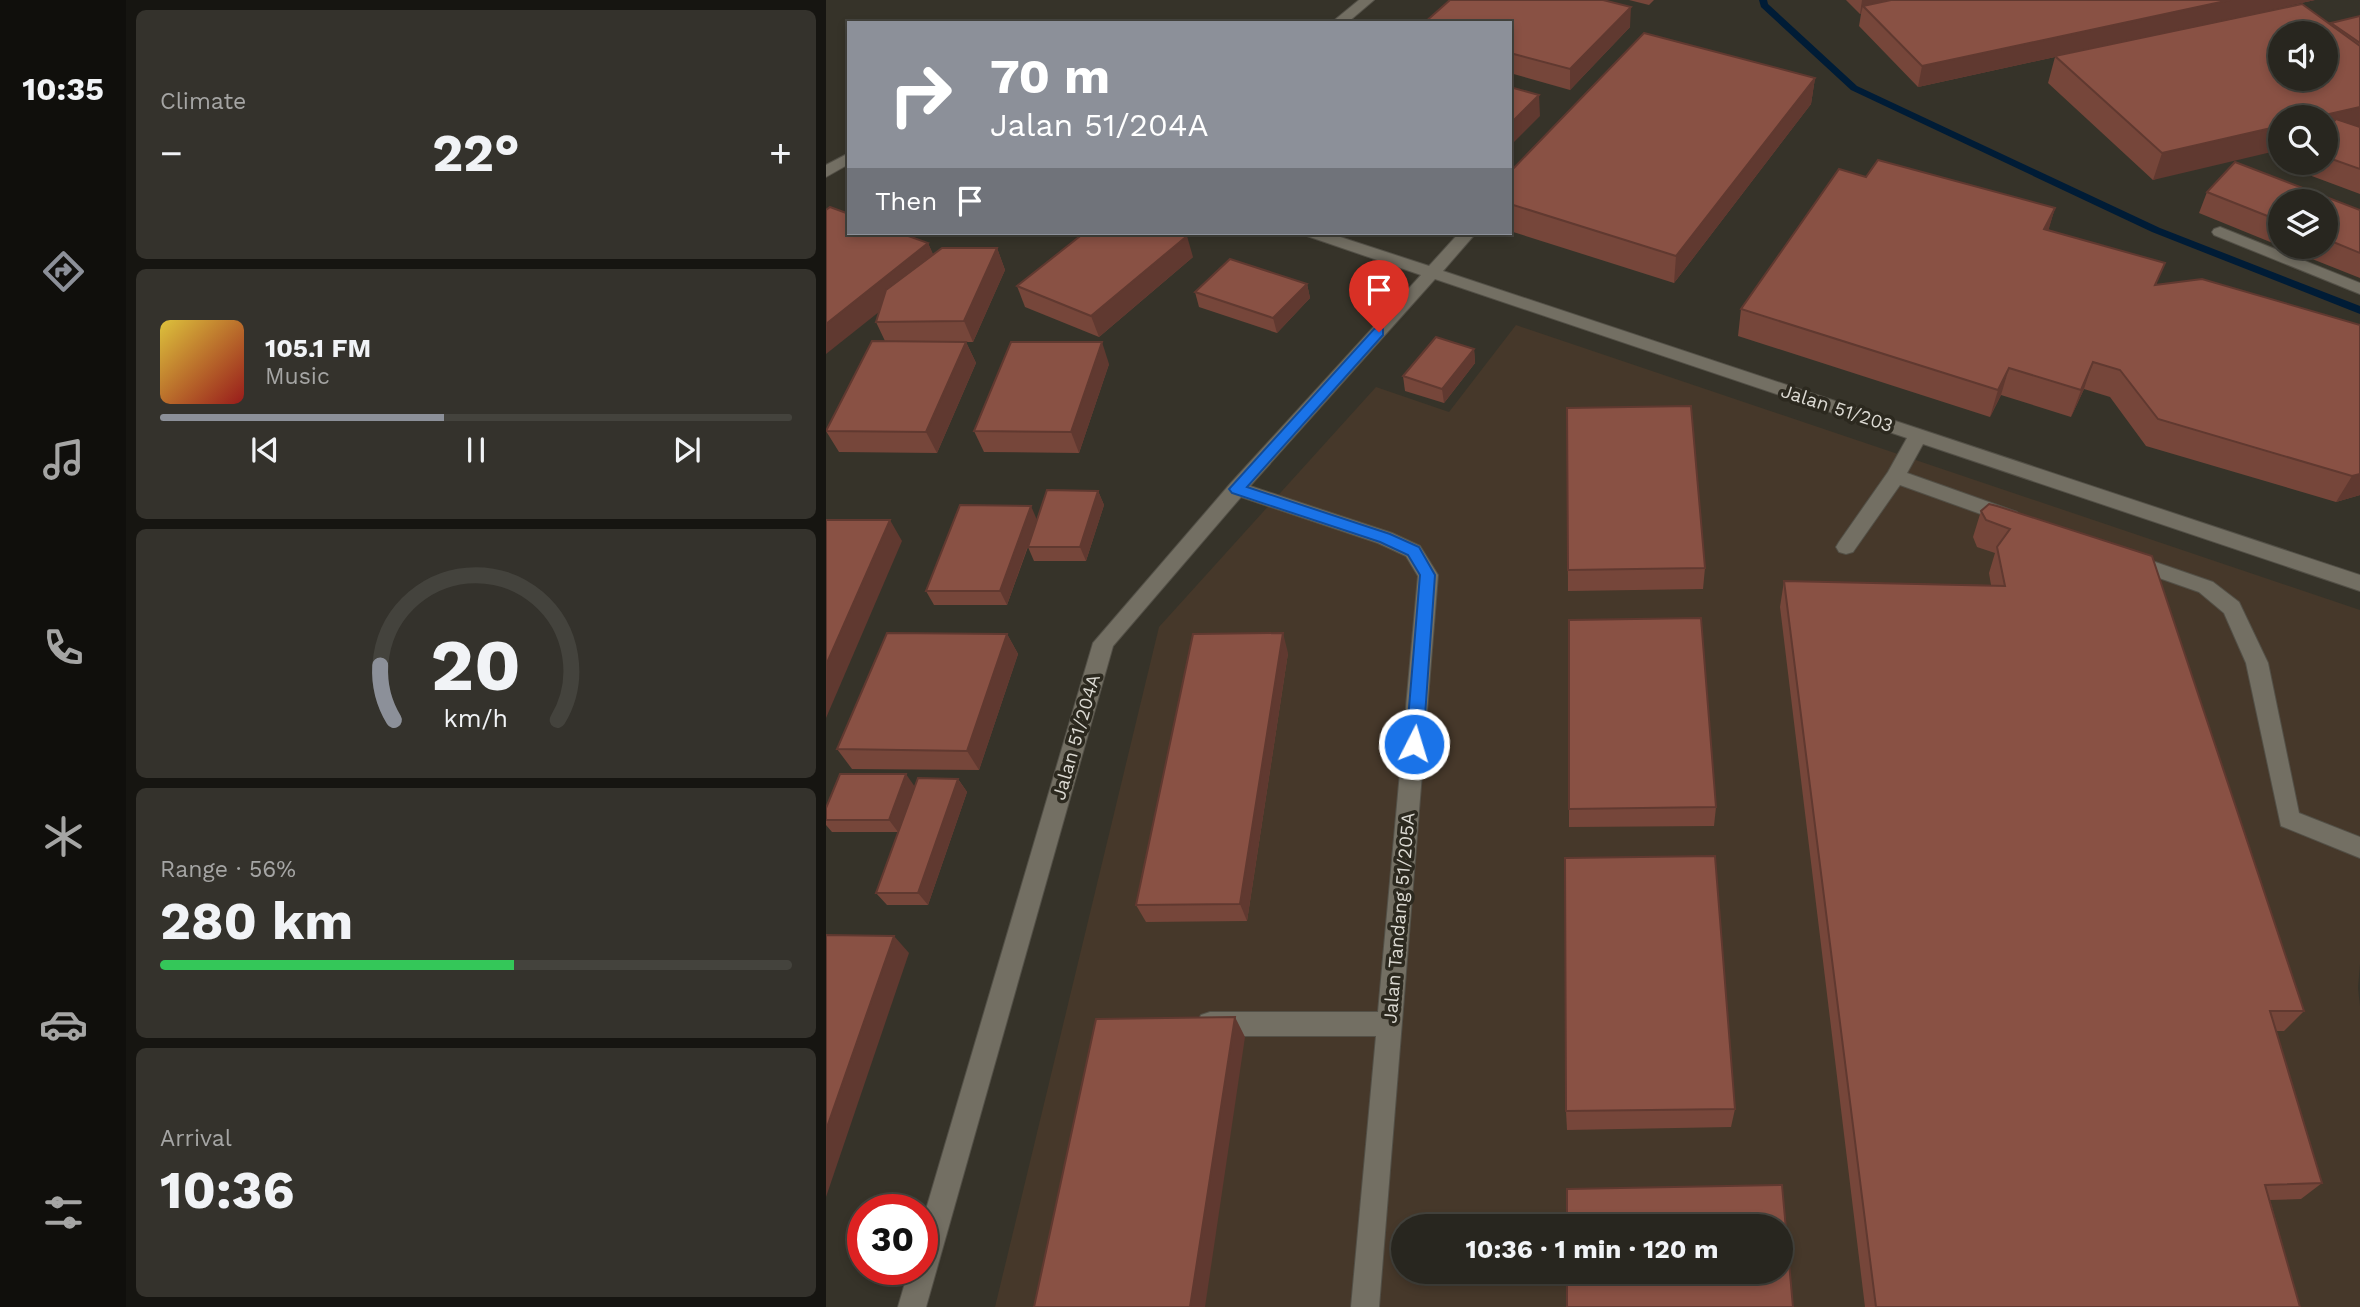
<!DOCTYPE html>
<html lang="en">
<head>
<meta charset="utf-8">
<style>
	body { margin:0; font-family:"Work Sans",sans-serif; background:#34322c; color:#f1f3f6; height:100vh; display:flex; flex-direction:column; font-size:26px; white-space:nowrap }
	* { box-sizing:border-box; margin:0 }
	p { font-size:23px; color:#a5a5a4 }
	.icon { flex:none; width:38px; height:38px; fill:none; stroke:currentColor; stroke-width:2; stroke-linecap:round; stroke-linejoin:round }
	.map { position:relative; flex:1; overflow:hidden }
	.sheet { display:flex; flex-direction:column; gap:10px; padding:10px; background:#161511; width:700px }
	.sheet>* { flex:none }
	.top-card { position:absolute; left:21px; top:21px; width:665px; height:214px; border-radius:0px; box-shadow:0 4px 10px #0003,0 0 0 2px #44433d; background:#8c9099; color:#fff; overflow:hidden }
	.buttons { position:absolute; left:1442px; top:21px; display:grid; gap:14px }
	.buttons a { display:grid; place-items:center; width:70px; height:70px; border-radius:50%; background:#28261f; box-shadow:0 4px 10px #0003,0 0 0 2px #44433d; font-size:35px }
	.speed { position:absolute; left:21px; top:1194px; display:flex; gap:14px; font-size:35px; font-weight:700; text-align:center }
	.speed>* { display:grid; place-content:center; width:91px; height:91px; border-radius:50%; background:#28261f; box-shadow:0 4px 10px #0003,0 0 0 2px #44433d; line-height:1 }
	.speed .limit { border:10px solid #d22; background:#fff; color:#111 }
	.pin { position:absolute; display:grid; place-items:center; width:60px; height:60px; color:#fff; margin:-72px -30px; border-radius:50% 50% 50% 0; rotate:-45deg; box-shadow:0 0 7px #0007 }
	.pin .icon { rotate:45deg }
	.me { position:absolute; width:77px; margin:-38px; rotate:5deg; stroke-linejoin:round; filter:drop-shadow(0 0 5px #0008) }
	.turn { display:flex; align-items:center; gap:24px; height:147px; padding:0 28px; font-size:32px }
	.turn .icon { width:91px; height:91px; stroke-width:2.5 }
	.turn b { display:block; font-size:49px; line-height:60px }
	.then { display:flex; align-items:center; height:66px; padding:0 28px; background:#0003; gap:14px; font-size:26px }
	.big { font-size:52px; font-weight:700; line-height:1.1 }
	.sheet .tile { flex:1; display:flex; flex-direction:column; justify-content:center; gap:10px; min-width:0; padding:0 24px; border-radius:10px; background:#34322c }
	.sheet .dial { align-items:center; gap:0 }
	.dial svg { height:182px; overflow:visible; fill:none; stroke:#44433d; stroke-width:7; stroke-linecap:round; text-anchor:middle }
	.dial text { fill:#f1f3f6; stroke:none }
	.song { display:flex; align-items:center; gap:21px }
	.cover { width:84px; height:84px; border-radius:10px; background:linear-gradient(135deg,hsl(50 70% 55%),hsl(0 70% 35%)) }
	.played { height:7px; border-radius:4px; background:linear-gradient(90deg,#8c9099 45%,#44433d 45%) }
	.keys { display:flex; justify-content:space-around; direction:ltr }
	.heat { display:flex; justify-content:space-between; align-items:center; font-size:38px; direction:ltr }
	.charge { height:10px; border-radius:5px; background:linear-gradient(90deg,#34c759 56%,#44433d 0) }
	.trip { position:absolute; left:565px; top:1214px; width:402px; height:70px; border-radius:35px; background:#28261f; box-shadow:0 4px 10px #0003,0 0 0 2px #44433d; font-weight:700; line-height:70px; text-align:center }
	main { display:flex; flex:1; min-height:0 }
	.tab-bar { display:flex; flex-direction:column; width:126px; justify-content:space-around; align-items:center; background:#100f0c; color:#a5a5a4 }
	.tab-bar .icon { width:49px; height:49px }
	.tab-bar .active { color:#8c9099 }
	.tab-bar b { font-size:32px; color:#f1f3f6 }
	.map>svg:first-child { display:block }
	.commercial { fill:#46382a; fill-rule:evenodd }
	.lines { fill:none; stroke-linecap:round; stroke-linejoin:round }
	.stream { fill:#001c36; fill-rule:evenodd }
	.minor-casing { stroke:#535047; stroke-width:2 }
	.minor { fill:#736f63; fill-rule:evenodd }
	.wall { fill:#76463a }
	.shaded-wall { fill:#603930 }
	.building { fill:#895144; stroke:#603930; stroke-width:2; fill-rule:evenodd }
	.route { fill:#1a73e8; stroke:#114b97; stroke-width:2 }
	.labels { text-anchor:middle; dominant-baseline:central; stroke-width:7; stroke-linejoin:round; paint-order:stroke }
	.street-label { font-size:19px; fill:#dbd9d2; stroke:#2c291f }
</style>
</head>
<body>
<main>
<nav class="tab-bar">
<b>10:35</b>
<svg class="icon active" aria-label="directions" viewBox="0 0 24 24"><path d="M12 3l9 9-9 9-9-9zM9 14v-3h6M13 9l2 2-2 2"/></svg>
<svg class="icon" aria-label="music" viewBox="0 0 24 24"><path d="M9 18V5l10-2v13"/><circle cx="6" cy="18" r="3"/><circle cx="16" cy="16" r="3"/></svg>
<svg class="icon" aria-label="phone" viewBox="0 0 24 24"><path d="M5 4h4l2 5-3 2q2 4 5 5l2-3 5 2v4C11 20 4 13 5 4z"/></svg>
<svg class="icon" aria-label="climate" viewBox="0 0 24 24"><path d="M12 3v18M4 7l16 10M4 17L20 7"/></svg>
<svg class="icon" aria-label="car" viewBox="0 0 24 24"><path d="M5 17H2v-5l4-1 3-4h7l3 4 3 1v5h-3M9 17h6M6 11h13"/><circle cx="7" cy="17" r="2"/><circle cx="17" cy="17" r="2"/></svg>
<svg class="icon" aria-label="filters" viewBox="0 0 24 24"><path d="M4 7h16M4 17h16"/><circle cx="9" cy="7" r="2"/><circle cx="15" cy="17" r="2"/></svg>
</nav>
<section class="sheet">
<div class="tile"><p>Climate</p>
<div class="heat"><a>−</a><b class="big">22°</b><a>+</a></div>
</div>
<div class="tile">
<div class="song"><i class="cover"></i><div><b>105.1 FM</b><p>Music</p></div></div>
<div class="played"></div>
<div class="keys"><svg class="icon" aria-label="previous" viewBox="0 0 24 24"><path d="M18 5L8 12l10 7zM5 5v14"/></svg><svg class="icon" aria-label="pause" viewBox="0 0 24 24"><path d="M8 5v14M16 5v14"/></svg><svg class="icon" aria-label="next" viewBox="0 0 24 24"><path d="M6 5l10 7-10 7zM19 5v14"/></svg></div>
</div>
<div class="tile dial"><svg viewBox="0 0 100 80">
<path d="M14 69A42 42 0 1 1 86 69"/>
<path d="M14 69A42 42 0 0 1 8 45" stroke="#8c9099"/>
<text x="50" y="56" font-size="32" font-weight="700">20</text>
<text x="50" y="72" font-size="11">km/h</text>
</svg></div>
<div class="tile"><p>Range · 56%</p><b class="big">280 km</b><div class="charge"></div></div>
<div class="tile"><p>Arrival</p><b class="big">10:36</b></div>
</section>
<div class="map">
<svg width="1534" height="1307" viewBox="0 0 1534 1307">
	<rect width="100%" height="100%" fill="#363329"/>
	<path class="commercial" d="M690,325L1534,610V964L1532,988L1534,1006V1307H169L333,627L550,387L623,412ZM578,1227H956V1272H578Z"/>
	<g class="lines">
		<polygon class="stream" points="933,0 941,0 942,4 1031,86 1334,228 1534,306 1534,314 1326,232 1025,90 935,7"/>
		<defs>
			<g id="minor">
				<polygon points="533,0 548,0 521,23 505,23"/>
				<polygon points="23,153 23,164 0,177 0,165"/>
				<polygon points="1394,227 1534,283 1534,294 1388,235 1386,232 1388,229"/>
				<polygon points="479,233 502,233 603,266 633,233 650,233 617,271 1534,575 1534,591 1097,444 1081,473 1191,512 1194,517 1191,522 1177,522 1074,485 1027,552 1020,554 1013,552 1010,547 1013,542 1062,472 1081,438 609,279 424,486 566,533 594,546 612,575 553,1307 525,1307 550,1036 384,1036 375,1033 371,1024 375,1015 384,1012 552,1012 592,576 580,556 552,543 415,497 287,646 100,1307 72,1307 83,1269 96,1269 96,1223 267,643 404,484 595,275 481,236"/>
				<polygon points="1306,554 1387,582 1413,602 1442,663 1473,813 1534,837 1534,858 1455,826 1420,663 1398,613 1373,592 1299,566 1296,561 1299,556"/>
			</g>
		</defs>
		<use href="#minor" class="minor-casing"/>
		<use href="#minor" class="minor"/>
	</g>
	<g class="wall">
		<polygon points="803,0 828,0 823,5"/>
		<polygon points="1020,0 1489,0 1311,39 1505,24 1505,23 1534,16 1534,194 1475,172 1479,163 1500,163 1500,117 1327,180 1222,83 1229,57 1092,87 1033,26 1035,14 1034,14"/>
		<polygon points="684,23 804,27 744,90 684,73"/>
		<polygon points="989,78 985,104 848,283 684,231 684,172"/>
		<polygon points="1409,162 1534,210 1534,278 1456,247 1500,247 1500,201 1454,201 1454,246 1373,213 1381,192"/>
		<polygon points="1040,177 1229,208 1222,230 1330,285 1534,325 1534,495 1510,502 1320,446 1284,397 1258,389 1245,417 1175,395 1164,417 912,336 915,309"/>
		<polygon points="102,243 107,255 171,248 179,270 147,342 140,342 150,363 111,453 13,452 0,431 59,341 50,322"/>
		<polygon points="367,257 273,337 199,307 191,286"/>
		<polygon points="481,284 484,298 451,333 373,307 369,292"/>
		<polygon points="648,349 649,363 618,403 579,391 577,376"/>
		<polygon points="283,364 253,453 158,452 148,431"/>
		<polygon points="741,408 879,568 877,589 742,591"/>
		<polygon points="272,491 278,505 260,561 208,561 202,547 181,605 108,605 100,591 211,520"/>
		<polygon points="1171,506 1478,1011 1458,1031 1450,1031 1496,1183 1475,1199 1444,1200 1474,1307 1039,1307 954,607 958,581 1165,585 1163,573 1169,553 1151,547 1147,537 1155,511"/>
		<polygon points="181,634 192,654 153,770 26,769 11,749"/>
		<polygon points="462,653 421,921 320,922 310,905"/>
		<polygon points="132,779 141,792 102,905 61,905 50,893 72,832 6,832 0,825 0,808 89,787"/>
		<polygon points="890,807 888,826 743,827 743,809"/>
		<polygon points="909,1109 905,1127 741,1130 740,1111"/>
	</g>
	<g class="shaded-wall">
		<polygon points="1036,0 1101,0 1037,6 1035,14 1034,14"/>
		<polygon points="1404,0 1489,0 1092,87 1096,66"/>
		<polygon points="805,7 804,27 744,90 744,69"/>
		<polygon points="989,78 985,104 848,283 850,256"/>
		<polygon points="713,95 714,116 684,146 684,124"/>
		<polygon points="1534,107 1534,130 1500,139 1500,117 1490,117"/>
		<polygon points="1454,126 1454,150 1327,180 1336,153"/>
		<polygon points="1229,208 1221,235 1218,229"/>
		<polygon points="361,236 367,257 273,337 265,316"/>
		<polygon points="102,243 112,265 0,354 0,324"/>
		<polygon points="171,248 179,270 147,342 138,321"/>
		<polygon points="481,284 484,298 451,333 447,318"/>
		<polygon points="140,342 150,363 111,453 100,432"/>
		<polygon points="276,342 283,364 253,453 245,432"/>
		<polygon points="648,349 649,363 618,403 616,389"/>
		<polygon points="1267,362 1258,389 1245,417 1255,390"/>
		<polygon points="1183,368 1175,395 1164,417 1172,390"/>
		<polygon points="1534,474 1534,495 1510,502 1526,476"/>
		<polygon points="272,491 278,505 260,561 254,547"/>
		<polygon points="205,506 211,520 181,605 174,591"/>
		<polygon points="64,520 76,541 0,718 0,665"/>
		<polygon points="457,633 462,653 421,921 414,904"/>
		<polygon points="181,634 192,654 153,770 141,751"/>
		<polygon points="80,774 89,787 72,832 63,820"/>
		<polygon points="132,779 141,792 102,905 92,893"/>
		<polygon points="68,936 83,953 0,1197 0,1130"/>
		<polygon points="409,1017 419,1037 379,1307 364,1307"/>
	</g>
	<g class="building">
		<polygon points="624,0 777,0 805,7 744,69 684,53 684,23 598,23"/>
		<polygon points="1065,0 1404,0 1096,66 1037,6"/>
		<path d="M1476,4L1534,46V107L1490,117H1454V126L1336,153L1229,56ZM1454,33H1500V79H1454Z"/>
		<polygon points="1534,16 1534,43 1505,23"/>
		<polygon points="818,33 989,78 850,256 684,204 684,172"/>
		<polygon points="684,87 713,95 684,124"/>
		<polygon points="1510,119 1534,127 1534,169 1500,157 1500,132"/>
		<polygon points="1052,160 1229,208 1218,229 1339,263 1329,285 1376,279 1534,325 1534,474 1526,476 1332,419 1294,370 1267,362 1255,390 1183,368 1172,390 915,309 1013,169 1040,177"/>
		<polygon points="1409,162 1534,210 1534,253 1500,239 1500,201 1454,201 1454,221 1381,192"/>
		<polygon points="4,207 23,214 23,233 74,233 102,243 0,324 0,210"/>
		<polygon points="258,233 353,233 361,236 265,316 191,286"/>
		<polygon points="116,248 171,248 138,321 50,322 60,290"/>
		<polygon points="404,259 481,284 447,318 369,292"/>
		<polygon points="610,337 648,349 616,389 577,376"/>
		<polygon points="46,341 140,342 100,432 0,431"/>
		<polygon points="185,342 276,342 245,432 148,431"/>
		<polygon points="865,406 879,568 742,570 741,408"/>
		<polygon points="221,490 272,491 254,547 202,547"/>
		<polygon points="1163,504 1171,506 1326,556 1478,1011 1444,1011 1496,1183 1439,1185 1474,1307 1050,1307 958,581 1179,586 1171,547 1184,529 1160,520 1155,511"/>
		<polygon points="134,505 205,506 174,591 100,591"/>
		<polygon points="0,520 64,520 0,665"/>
		<polygon points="875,618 890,807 743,809 743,620"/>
		<polygon points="61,633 181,634 141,751 11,749"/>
		<polygon points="457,633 414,904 310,905 367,634"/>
		<polygon points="14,774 80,774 63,820 0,820 0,808"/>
		<polygon points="92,778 132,779 92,893 50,893"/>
		<polygon points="889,856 909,1109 740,1111 739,858"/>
		<polygon points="0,935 68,936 0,1130"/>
		<polygon points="409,1017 364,1307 208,1307 270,1019"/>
		<polygon points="956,1185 967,1307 741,1307 741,1272 956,1272 956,1227 741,1227 741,1189"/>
	</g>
	<polygon class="route" points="553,327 557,329 557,335 421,487 564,534 593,547 609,575 597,744 594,749 582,749 580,744 594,575 582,555 554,542 406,493 403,489 548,329"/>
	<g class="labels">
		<g class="street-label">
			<text transform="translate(1011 408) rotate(18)">Jalan 51/203</text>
			<text transform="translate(250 737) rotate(-74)">Jalan 51/204A</text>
			<text transform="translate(573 918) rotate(-85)">Jalan Tandang 51/205A</text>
		</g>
	</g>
</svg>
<div class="buttons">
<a><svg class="icon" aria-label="sound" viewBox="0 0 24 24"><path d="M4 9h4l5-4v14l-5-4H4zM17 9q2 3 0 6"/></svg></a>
<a><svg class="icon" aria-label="search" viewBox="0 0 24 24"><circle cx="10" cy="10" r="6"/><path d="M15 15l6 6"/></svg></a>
<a><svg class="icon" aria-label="layers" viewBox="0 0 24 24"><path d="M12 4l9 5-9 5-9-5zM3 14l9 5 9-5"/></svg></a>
</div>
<div class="speed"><div class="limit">30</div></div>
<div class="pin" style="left:553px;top:332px;background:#d93025"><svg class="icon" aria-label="arrive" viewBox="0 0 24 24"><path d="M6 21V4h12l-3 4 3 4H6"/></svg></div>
<svg class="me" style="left:588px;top:744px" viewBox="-20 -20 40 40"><circle r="17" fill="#1a73e8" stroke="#fff" stroke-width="3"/><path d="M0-11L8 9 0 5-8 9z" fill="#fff"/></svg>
<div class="trip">10:36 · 1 min · 120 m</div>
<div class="top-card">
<div class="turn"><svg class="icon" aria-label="right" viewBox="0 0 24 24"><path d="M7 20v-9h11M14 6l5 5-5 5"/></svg><div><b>70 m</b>Jalan 51/204A</div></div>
<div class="then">Then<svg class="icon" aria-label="arrive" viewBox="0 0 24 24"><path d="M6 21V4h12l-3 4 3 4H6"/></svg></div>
</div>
</div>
</main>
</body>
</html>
